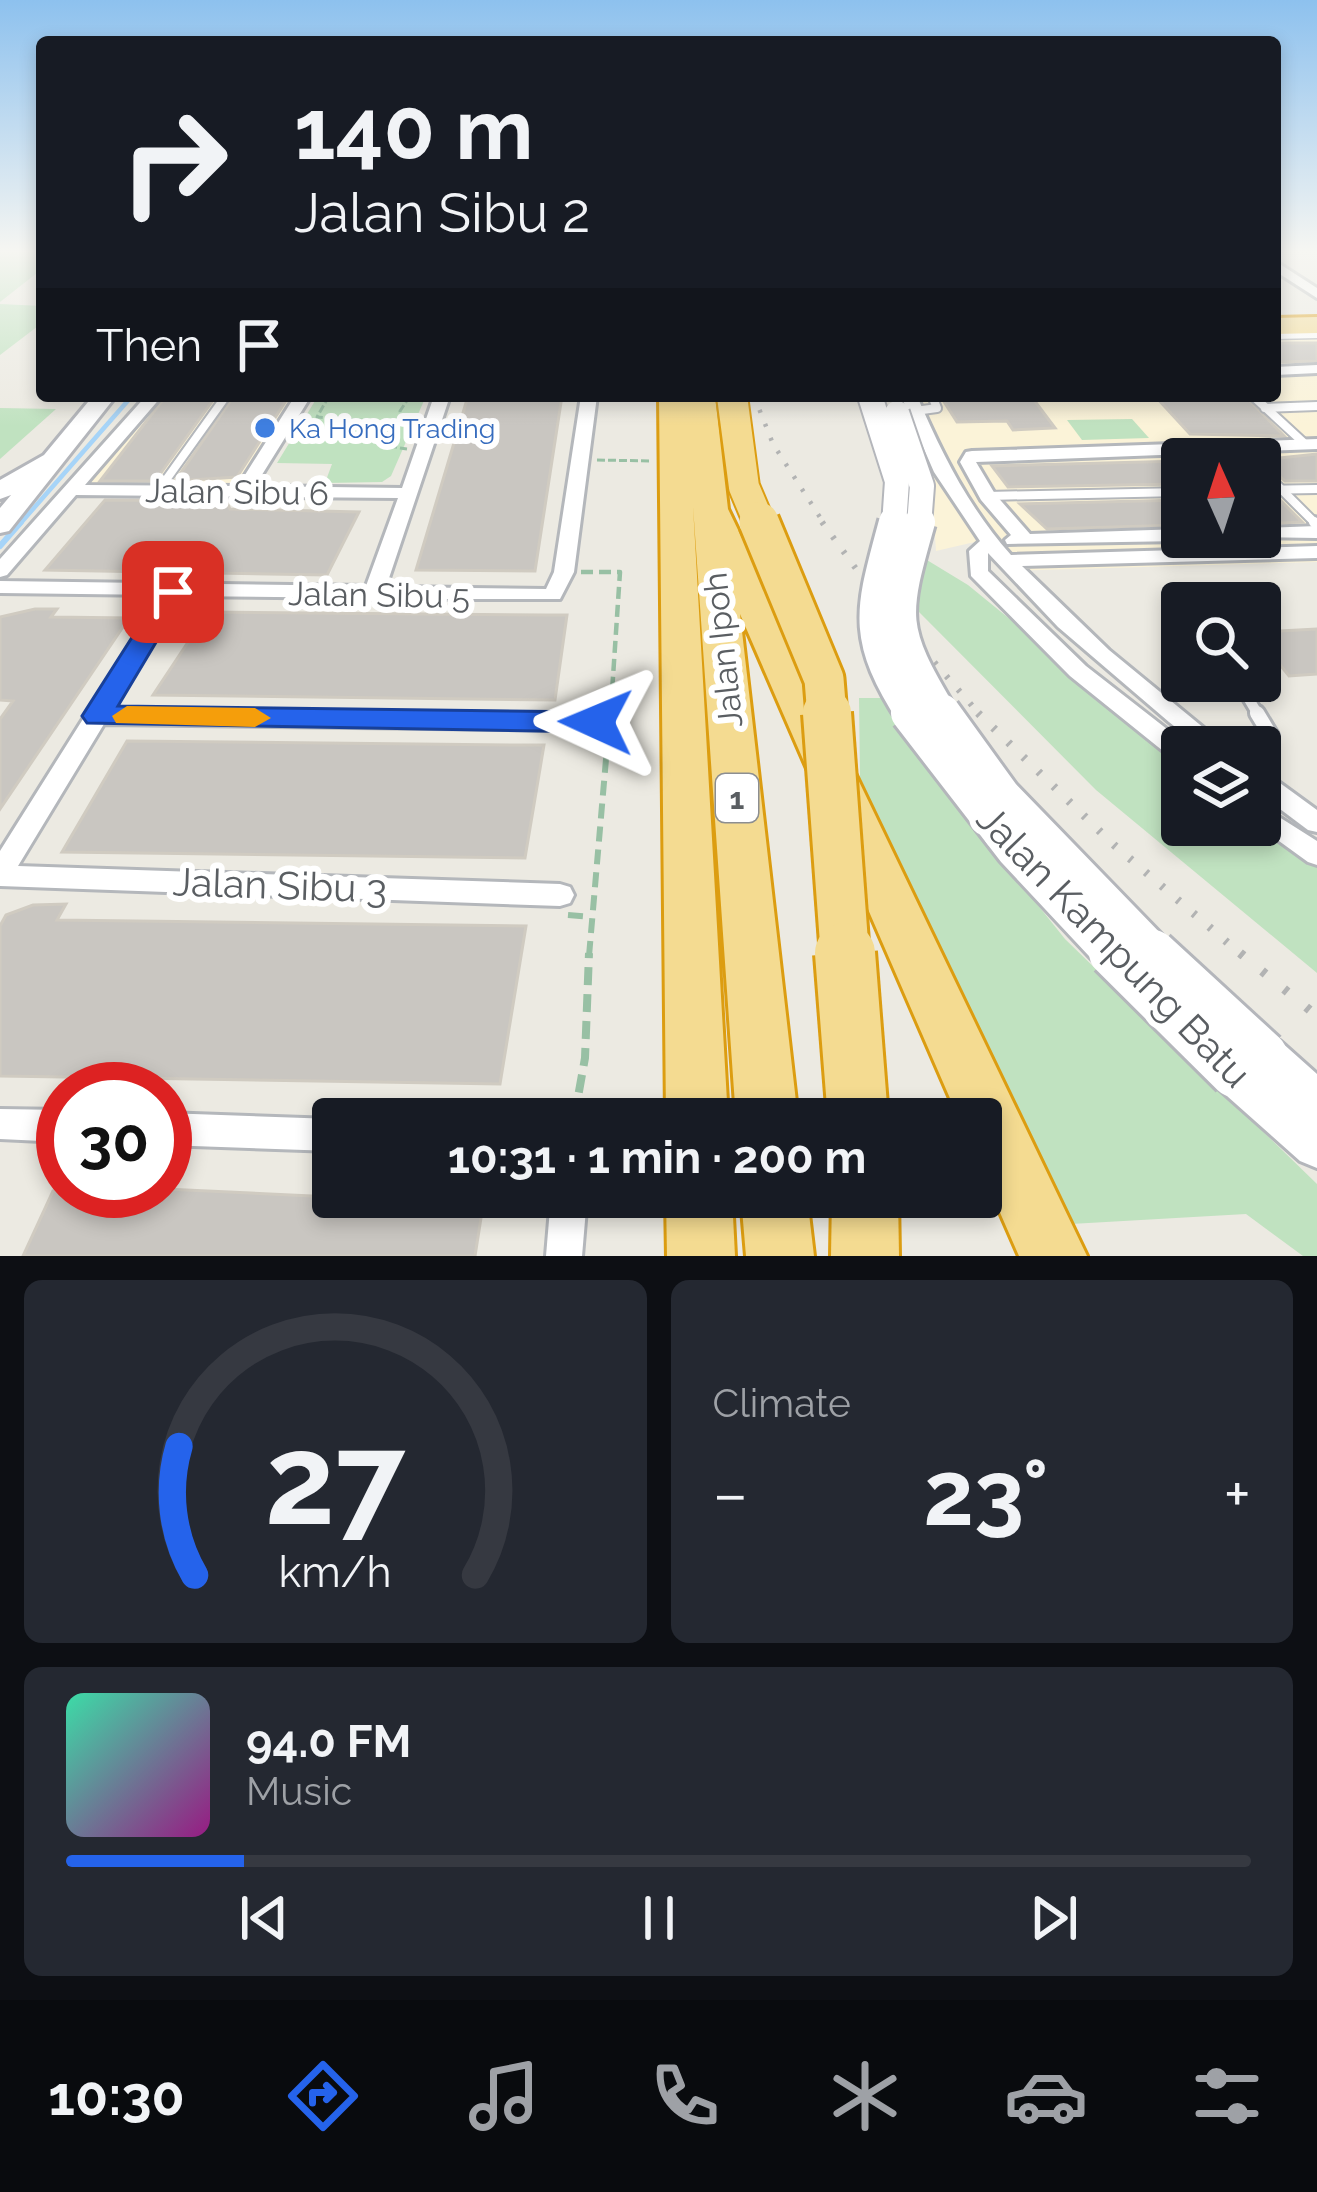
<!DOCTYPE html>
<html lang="en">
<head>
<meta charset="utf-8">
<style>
	body { margin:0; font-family:Raleway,sans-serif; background:#242831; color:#f1f3f6; height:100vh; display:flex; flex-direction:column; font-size:45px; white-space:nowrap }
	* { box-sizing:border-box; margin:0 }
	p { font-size:39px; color:#9ea1a6 }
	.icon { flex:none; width:66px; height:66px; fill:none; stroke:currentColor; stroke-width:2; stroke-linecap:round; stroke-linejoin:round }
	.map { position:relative; height:1256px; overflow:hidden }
	.side { display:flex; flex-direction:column; gap:24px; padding:24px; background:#0d0f14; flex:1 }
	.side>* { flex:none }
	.guide { position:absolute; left:36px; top:36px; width:1245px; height:366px; border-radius:12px; box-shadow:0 6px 18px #0003; background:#171b24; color:#f1f3f6; overflow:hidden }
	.needle { width:78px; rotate:357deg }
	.fabs { position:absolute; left:1161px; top:438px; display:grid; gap:24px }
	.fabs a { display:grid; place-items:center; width:120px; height:120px; border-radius:12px; background:#171b24; box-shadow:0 6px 18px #0003; font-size:60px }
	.speed { position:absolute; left:36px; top:1062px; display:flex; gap:24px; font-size:60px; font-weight:700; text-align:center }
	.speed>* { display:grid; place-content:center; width:156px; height:156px; border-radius:50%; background:#171b24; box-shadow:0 6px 18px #0003; line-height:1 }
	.speed .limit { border:18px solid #d22; background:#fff; color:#111 }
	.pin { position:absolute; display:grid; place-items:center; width:102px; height:102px; color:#fff; margin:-51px; border-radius:24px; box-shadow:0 6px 18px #0006 }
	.me { position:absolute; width:132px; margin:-66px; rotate:271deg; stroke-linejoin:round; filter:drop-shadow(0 0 9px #0008) }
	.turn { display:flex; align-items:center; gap:42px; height:252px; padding:0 60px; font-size:54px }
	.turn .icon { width:156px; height:156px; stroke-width:2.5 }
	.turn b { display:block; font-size:84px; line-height:102px }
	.then { display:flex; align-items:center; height:114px; padding:0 60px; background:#0003; gap:24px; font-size:45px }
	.big { font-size:90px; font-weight:700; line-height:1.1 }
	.side .widget { flex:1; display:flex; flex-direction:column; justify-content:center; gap:18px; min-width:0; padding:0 42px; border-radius:18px; background:#242831 }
	.side .dial { align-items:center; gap:0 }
	.dial svg { height:312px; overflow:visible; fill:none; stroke:#363941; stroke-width:7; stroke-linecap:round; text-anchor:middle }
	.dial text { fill:#f1f3f6; stroke:none }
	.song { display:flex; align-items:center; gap:36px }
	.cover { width:144px; height:144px; border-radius:18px; background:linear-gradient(135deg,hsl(160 70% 55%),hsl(310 70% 35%)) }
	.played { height:12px; border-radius:6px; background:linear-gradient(90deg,#2563eb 15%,#363941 15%) }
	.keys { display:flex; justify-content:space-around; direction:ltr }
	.heat { display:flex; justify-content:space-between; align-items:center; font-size:66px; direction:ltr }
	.side .tiles { flex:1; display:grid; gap:24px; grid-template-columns:1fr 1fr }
	.widget:last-child { grid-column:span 2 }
	.trip { position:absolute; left:312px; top:1098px; width:690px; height:120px; border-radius:12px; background:#171b24; box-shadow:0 6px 18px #0003; font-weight:700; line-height:120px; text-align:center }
	.tab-bar { display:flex; height:192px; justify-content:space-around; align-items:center; background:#090b0e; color:#9ea1a6 }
	.tab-bar .icon { width:84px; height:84px }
	.tab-bar .current { color:#2563eb }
	.tab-bar b { font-size:54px; color:#f1f3f6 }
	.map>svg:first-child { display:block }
	.commercial { fill:#fbf3d8; fill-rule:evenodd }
	.green { fill:#c0e2c0 }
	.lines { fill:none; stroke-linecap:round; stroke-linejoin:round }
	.stream-far1 { stroke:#a6d4f8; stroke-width:4.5 }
	.stream { stroke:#a6d4f8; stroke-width:6 }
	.building { fill:#c9c6c1; stroke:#d0cbc1; stroke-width:3 }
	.lane-far3-casing { stroke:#b4b7bb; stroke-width:9 }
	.lane-far2-casing { stroke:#b4b7bb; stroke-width:12 }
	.lane-far1-casing { stroke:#b4b7bb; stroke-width:16 }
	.lane-casing { stroke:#b4b7bb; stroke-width:20 }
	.street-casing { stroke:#b4b7bb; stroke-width:6 }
	.secondary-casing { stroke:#b4b6bb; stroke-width:6 }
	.highway-casing { stroke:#dc9d11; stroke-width:6 }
	.path-far3 { stroke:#98c0a4; stroke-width:3; stroke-dasharray:8 3; stroke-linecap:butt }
	.path-far2 { stroke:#98c0a4; stroke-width:4.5; stroke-dasharray:12 6; stroke-linecap:butt }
	.path-far1 { stroke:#98c0a4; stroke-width:6; stroke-dasharray:15 8; stroke-linecap:butt }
	.path { stroke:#98c0a4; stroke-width:8; stroke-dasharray:18 9; stroke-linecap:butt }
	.lane-far3 { stroke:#fff; stroke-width:6 }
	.lane-far2 { stroke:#fff; stroke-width:8 }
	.lane-far1 { stroke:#fff; stroke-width:10 }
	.lane { stroke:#fff; stroke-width:14 }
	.street { fill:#fff; fill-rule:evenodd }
	.secondary { fill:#fff; fill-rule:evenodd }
	.highway { fill:#f4db91; fill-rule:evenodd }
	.rail-far3 { stroke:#b2b3b3; stroke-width:4.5; stroke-dasharray:3 12; stroke-linecap:butt }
	.rail-far2 { stroke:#b2b3b3; stroke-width:6; stroke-dasharray:3 15; stroke-linecap:butt }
	.rail-far1 { stroke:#b2b3b3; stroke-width:8; stroke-dasharray:3 18; stroke-linecap:butt }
	.rail { stroke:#b2b3b3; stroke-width:9; stroke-dasharray:4.5 24; stroke-linecap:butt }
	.secondary-bridge-far3-casing { stroke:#b4b6bb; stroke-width:28; stroke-linecap:butt }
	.secondary-bridge-far2-casing { stroke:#b4b6bb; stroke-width:36; stroke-linecap:butt }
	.secondary-bridge-far1-casing { stroke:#b4b6bb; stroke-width:44; stroke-linecap:butt }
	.secondary-bridge-casing { stroke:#b4b6bb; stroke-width:52; stroke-linecap:butt }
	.highway-bridge-far3-casing { stroke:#dc9d11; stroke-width:34; stroke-linecap:butt }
	.highway-bridge-far2-casing { stroke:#dc9d11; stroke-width:45; stroke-linecap:butt }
	.highway-bridge-far1-casing { stroke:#dc9d11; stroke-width:54; stroke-linecap:butt }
	.highway-bridge-casing { stroke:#dc9d11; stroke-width:66; stroke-linecap:butt }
	.secondary-bridge-far3 { stroke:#fff; stroke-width:24 }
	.secondary-bridge-far2 { stroke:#fff; stroke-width:30 }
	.secondary-bridge-far1 { stroke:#fff; stroke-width:38 }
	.secondary-bridge { stroke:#fff; stroke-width:46 }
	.highway-bridge-far3 { stroke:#f4db91; stroke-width:30 }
	.highway-bridge-far2 { stroke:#f4db91; stroke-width:39 }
	.highway-bridge-far1 { stroke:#f4db91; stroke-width:48 }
	.highway-bridge { stroke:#f4db91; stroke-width:60 }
	.route { fill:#2563eb; stroke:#184099; stroke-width:3 }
	.slow { fill:#f59e0b }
	.shop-dot { fill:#3f7fe0; stroke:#fff; stroke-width:4.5 }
	.labels { text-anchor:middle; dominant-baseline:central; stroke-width:12; stroke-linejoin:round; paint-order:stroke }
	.far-shop-label { font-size:27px; fill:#366cbe; stroke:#fff; text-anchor:start }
	.shield { fill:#fff; stroke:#8c8e91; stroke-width:3 }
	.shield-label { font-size:30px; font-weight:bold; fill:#5a5e62 }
	.street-label { font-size:33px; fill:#5a5e62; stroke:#fff }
	.near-street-label { font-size:39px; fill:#5a5e62; stroke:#fff }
</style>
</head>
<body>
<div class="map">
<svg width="1317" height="1256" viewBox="0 0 1317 1256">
	<rect width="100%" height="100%" fill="#eceae2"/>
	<g class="commercial">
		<path d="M1317,332V562L1007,571L979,541L936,551L931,476L900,396H1275V333ZM1182,459H1260V537H1182Z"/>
		<polygon points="149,396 296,396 239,489 68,486"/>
	</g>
	<g class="green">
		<polygon points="0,250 42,250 42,269 0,302"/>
		<polygon points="0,304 42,306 42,323 0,355"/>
		<polygon points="318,396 426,396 391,476 382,482 325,483 332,464 277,463"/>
		<polygon points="0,408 56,409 0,459"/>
		<polygon points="1132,419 1149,438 1082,440 1067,420"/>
		<polygon points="922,557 968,585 1182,759 1182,825 1260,825 1317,865 1317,973 1096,790 917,610"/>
		<polygon points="859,698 882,698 920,758 1065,939 1317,1184 1317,1256 1303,1256 1246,1214 1071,1224 860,778"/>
	</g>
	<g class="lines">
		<polyline class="stream-far1" points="19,525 132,396"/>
		<polyline class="stream" points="0,546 21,522"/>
	</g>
	<g class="building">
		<polygon points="1275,343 1317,343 1317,361 1275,362"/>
		<polygon points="166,396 216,396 155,481 100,481"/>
		<polygon points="234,396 289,396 237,477 175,481"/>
		<polygon points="468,396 562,396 535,571 416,570"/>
		<polygon points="998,396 1031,396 1055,428 1013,430 1007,421 957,422 941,397"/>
		<polygon points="1155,396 1245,396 1284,436 1190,434"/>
		<polygon points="1317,454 1317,481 1285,481 1260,460"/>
		<polygon points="1182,461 1182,484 1008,487 992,466"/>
		<polygon points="1260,498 1278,498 1302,522 1260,524"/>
		<polygon points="105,500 226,501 230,509 359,512 327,575 45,570"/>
		<polygon points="1182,500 1182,525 1047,529 1020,504"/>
		<polygon points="35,609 57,609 51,617 129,618 0,809 0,719 13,701 0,700 0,617"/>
		<polygon points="208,612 546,615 567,615 555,700 153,695"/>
		<polygon points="1317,629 1317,674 1289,676 1260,640 1260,632"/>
		<polygon points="127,741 519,745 544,745 525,858 62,852"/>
		<polygon points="66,904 57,920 526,926 500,1084 0,1076 0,926 6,915 33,905"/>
		<polygon points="165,1189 333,1197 484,1199 475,1256 23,1256 53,1191"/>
	</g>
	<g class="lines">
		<defs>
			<polyline id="lane-far3" points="1275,336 1317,335"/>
			<g id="lane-far2">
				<polyline points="1253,396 1305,444"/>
				<polyline points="1265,408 1317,406"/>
				<polyline points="915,411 937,408 932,396"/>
				<polyline points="1238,446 1251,459"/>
				<polyline points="1260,468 1317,525"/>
				<polyline points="1260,490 1317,489"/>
				<polyline points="158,491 226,396"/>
				<polyline points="987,496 1182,492"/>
			</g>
			<g id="lane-far1">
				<polyline points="1314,522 1317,525"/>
				<polyline points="1244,691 1259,716"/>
			</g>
			<polyline id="lane" points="1249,747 1271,736 1257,713"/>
			<g id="street">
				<polygon points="1275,261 1317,288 1317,298 1275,271"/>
				<polygon points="1317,365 1317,373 1275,375 1275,367"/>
				<polygon points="146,396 162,396 85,485 238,486 295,396 311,396 255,486 402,488 434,396 450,396 386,587 546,589 554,572 581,396 597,396 574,572 560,599 381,599 373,602 364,598 181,596 113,709 596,714 604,717 608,722 604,727 596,730 104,724 18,866 560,884 570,887 574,895 570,903 560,906 0,886 0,851 161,595 0,593 0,581 366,586 398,498 76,495 7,575 0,577 0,559"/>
				<path d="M901,396H917C942,454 969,508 1011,555L1317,546V558L1022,566L1109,650L1227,747H1200L1169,722L1058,627L988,553V571L1086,666L1190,747H1182V761L1173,759L1070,676L971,576L969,551L980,541L934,472Z"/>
				<polygon points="1317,439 1317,449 976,462 995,494 1030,534 1182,529 1182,537 1190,537 1182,541 1007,544 1005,540 1011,535 981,500 960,462 966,452 972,451"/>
				<polygon points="1317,526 1317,538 1253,537 1260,537 1260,528"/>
				<polygon points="1260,772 1269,775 1317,810 1317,832 1308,830 1260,794"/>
				<polygon points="1260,805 1317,841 1317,865 1308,862 1257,825 1260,825"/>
				<polygon points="0,1109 63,1110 63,1142 0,1139"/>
				<polygon points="165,1113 333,1119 333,1151 165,1145"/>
				<polygon points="551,1197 587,1197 582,1256 546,1256"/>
			</g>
			<g id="secondary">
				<polygon points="93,396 116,396 9,531 0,533 0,508 11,495 0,499 0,480 44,455"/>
				<polygon points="1264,1035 1280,1041 1317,1074 1317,1168 1300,1161 1218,1088 1211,1074 1218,1060 1234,1054 1242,1057 1248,1041"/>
			</g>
			<g id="highway">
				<polygon points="1317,317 1317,333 1275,334 1275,318"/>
				<polygon points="659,396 715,396 728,509 1087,1256 1019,1256 981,1169 981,1119 959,1119 740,614 798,1119 736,1119 693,506 728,1119 666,1119"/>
				<polygon points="666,1197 732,1197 735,1256 667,1256"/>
				<polygon points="741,1197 807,1197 814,1256 746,1256"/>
				<polygon points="832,1197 898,1197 899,1256 831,1256"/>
			</g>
		</defs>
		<use href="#lane-far3" class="lane-far3-casing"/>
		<use href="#lane-far2" class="lane-far2-casing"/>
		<use href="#lane-far1" class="lane-far1-casing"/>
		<use href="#lane" class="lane-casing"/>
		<use href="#street" class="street-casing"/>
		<use href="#secondary" class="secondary-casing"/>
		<use href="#highway" class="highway-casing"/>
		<g class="path-far3">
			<polyline points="329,396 317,417 412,424"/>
			<polyline points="401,423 400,411 410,396"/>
			<path d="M304,425C342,426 369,444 407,449"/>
			<polyline points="360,438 385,423"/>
			<polyline points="597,460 651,461"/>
		</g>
		<polyline class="path-far2" points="581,572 620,572 611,707"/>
		<g class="path-far1">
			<polyline points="568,915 590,917"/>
			<polyline points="589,956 608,736"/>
		</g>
		<polyline class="path" points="574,1119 585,1058 589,953"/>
		<use href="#lane-far3" class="lane-far3"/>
		<use href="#lane-far2" class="lane-far2"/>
		<use href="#lane-far1" class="lane-far1"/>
		<use href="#lane" class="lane"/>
		<use href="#street" class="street"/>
		<use href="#secondary" class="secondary"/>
		<use href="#highway" class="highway"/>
		<polyline class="rail-far3" points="754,396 773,444 825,525"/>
		<polyline class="rail-far2" points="822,522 870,588 981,716"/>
		<polyline class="rail-far1" points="978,713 1114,845 1243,956"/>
		<polyline class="rail" points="1240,953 1317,1016"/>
		<defs>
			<g id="secondary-bridge-far3">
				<polyline points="870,396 897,481 894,525"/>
				<polyline points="897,413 922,486 919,525"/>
			</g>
			<g id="secondary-bridge-far2">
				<path d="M894,522C871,609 859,634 912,716"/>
				<path d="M920,522C893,617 890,628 943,716"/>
			</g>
			<g id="secondary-bridge-far1">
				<polyline points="910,713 1015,849 1115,956"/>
				<polyline points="941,713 1001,796 1156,956"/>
			</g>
			<g id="secondary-bridge">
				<polyline points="1112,953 1234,1074"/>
				<polyline points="1153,953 1264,1055"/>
			</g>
			<polyline id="highway-bridge-far3" points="732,396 744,487 760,525"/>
			<polyline id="highway-bridge-far2" points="759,522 824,679 827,716"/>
			<polyline id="highway-bridge-far1" points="827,713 845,956"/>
			<polyline id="highway-bridge" points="845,953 858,1119"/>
		</defs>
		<use href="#secondary-bridge-far3" class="secondary-bridge-far3-casing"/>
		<use href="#secondary-bridge-far2" class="secondary-bridge-far2-casing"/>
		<use href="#secondary-bridge-far1" class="secondary-bridge-far1-casing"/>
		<use href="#secondary-bridge" class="secondary-bridge-casing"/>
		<use href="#highway-bridge-far3" class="highway-bridge-far3-casing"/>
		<use href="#highway-bridge-far2" class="highway-bridge-far2-casing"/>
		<use href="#highway-bridge-far1" class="highway-bridge-far1-casing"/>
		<use href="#highway-bridge" class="highway-bridge-casing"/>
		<use href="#secondary-bridge-far3" class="secondary-bridge-far3"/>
		<use href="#secondary-bridge-far2" class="secondary-bridge-far2"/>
		<use href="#secondary-bridge-far1" class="secondary-bridge-far1"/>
		<use href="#secondary-bridge" class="secondary-bridge"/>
		<use href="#highway-bridge-far3" class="highway-bridge-far3"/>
		<use href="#highway-bridge-far2" class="highway-bridge-far2"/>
		<use href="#highway-bridge-far1" class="highway-bridge-far1"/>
		<use href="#highway-bridge" class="highway-bridge"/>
	</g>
	<linearGradient id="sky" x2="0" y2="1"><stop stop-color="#8dc1ee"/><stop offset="0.59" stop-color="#f6f6f2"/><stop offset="1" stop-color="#f6f6f2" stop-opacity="0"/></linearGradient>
	<rect width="1317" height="426" fill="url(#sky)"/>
	<polygon class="route" points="173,585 186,592 118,706 596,712 611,722 596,732 87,723 82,716 164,587"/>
	<polygon class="slow" points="127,706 255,708 271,718 255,727 116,723 112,716"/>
	<circle class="shop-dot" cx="265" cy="428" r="12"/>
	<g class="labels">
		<g class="far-shop-label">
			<text x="289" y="428">Ka Hong Trading</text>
		</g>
		<rect class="shield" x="716" y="774" width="42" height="48" rx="9"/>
		<g class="shield-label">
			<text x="737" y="798">1</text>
		</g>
		<g class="street-label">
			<text transform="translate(237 492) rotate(1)">Jalan Sibu 6</text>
			<text transform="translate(379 595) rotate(1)">Jalan Sibu 5</text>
			<text transform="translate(723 650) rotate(-96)">Jalan Ipoh</text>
		</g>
		<g class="near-street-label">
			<text transform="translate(280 885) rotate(2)">Jalan Sibu 3</text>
			<text transform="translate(1114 946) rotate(46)">Jalan Kampung Batu</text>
		</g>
	</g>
</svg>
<div class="fabs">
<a><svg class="needle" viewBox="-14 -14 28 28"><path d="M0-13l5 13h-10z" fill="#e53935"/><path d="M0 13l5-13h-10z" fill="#9ea1a6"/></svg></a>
<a><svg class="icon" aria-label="search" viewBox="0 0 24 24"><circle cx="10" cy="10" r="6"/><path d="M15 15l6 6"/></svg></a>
<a><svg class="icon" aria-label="layers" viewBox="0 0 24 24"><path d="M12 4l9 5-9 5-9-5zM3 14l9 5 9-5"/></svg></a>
</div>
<div class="speed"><div class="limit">30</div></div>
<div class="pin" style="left:173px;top:592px;background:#d93025"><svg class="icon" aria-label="arrive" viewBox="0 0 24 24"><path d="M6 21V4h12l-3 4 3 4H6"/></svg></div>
<svg class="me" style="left:596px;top:722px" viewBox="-20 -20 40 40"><path d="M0-17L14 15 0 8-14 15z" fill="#2563eb" stroke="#fff" stroke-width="4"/></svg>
<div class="trip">10:31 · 1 min · 200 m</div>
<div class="guide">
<div class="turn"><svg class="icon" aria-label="right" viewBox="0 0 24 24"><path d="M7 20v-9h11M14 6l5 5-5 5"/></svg><div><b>140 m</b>Jalan Sibu 2</div></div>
<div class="then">Then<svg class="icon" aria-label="arrive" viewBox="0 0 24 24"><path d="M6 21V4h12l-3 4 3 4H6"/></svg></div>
</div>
</div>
<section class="side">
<div class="tiles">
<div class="widget dial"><svg viewBox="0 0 100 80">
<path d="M14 69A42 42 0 1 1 86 69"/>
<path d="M14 69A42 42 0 0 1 10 36" stroke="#2563eb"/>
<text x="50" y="56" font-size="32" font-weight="700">27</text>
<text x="50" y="72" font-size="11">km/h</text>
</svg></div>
<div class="widget"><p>Climate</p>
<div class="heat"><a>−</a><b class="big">23°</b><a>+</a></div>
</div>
<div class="widget">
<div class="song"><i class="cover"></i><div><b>94.0 FM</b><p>Music</p></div></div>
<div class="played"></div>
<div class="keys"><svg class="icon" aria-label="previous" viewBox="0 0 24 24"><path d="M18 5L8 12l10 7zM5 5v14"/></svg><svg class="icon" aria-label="pause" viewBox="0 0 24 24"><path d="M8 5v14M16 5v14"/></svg><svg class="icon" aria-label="next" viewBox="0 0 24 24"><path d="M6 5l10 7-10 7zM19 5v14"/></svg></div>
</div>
</div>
</section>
<nav class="tab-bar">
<b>10:30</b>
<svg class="icon current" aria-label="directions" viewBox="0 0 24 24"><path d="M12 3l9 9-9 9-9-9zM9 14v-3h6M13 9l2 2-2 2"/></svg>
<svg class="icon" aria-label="music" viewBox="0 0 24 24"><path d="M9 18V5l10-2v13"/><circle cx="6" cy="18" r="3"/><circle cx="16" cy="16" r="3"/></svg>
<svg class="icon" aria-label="phone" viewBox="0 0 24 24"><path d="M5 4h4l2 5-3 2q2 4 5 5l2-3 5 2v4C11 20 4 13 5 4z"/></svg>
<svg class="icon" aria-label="climate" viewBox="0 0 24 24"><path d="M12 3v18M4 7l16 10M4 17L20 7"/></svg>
<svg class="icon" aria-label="car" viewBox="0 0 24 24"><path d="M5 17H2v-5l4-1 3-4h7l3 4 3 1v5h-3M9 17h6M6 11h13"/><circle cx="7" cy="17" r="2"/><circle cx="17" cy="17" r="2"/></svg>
<svg class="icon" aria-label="filters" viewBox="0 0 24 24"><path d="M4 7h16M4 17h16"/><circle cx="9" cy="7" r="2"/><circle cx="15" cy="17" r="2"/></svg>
</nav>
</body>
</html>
